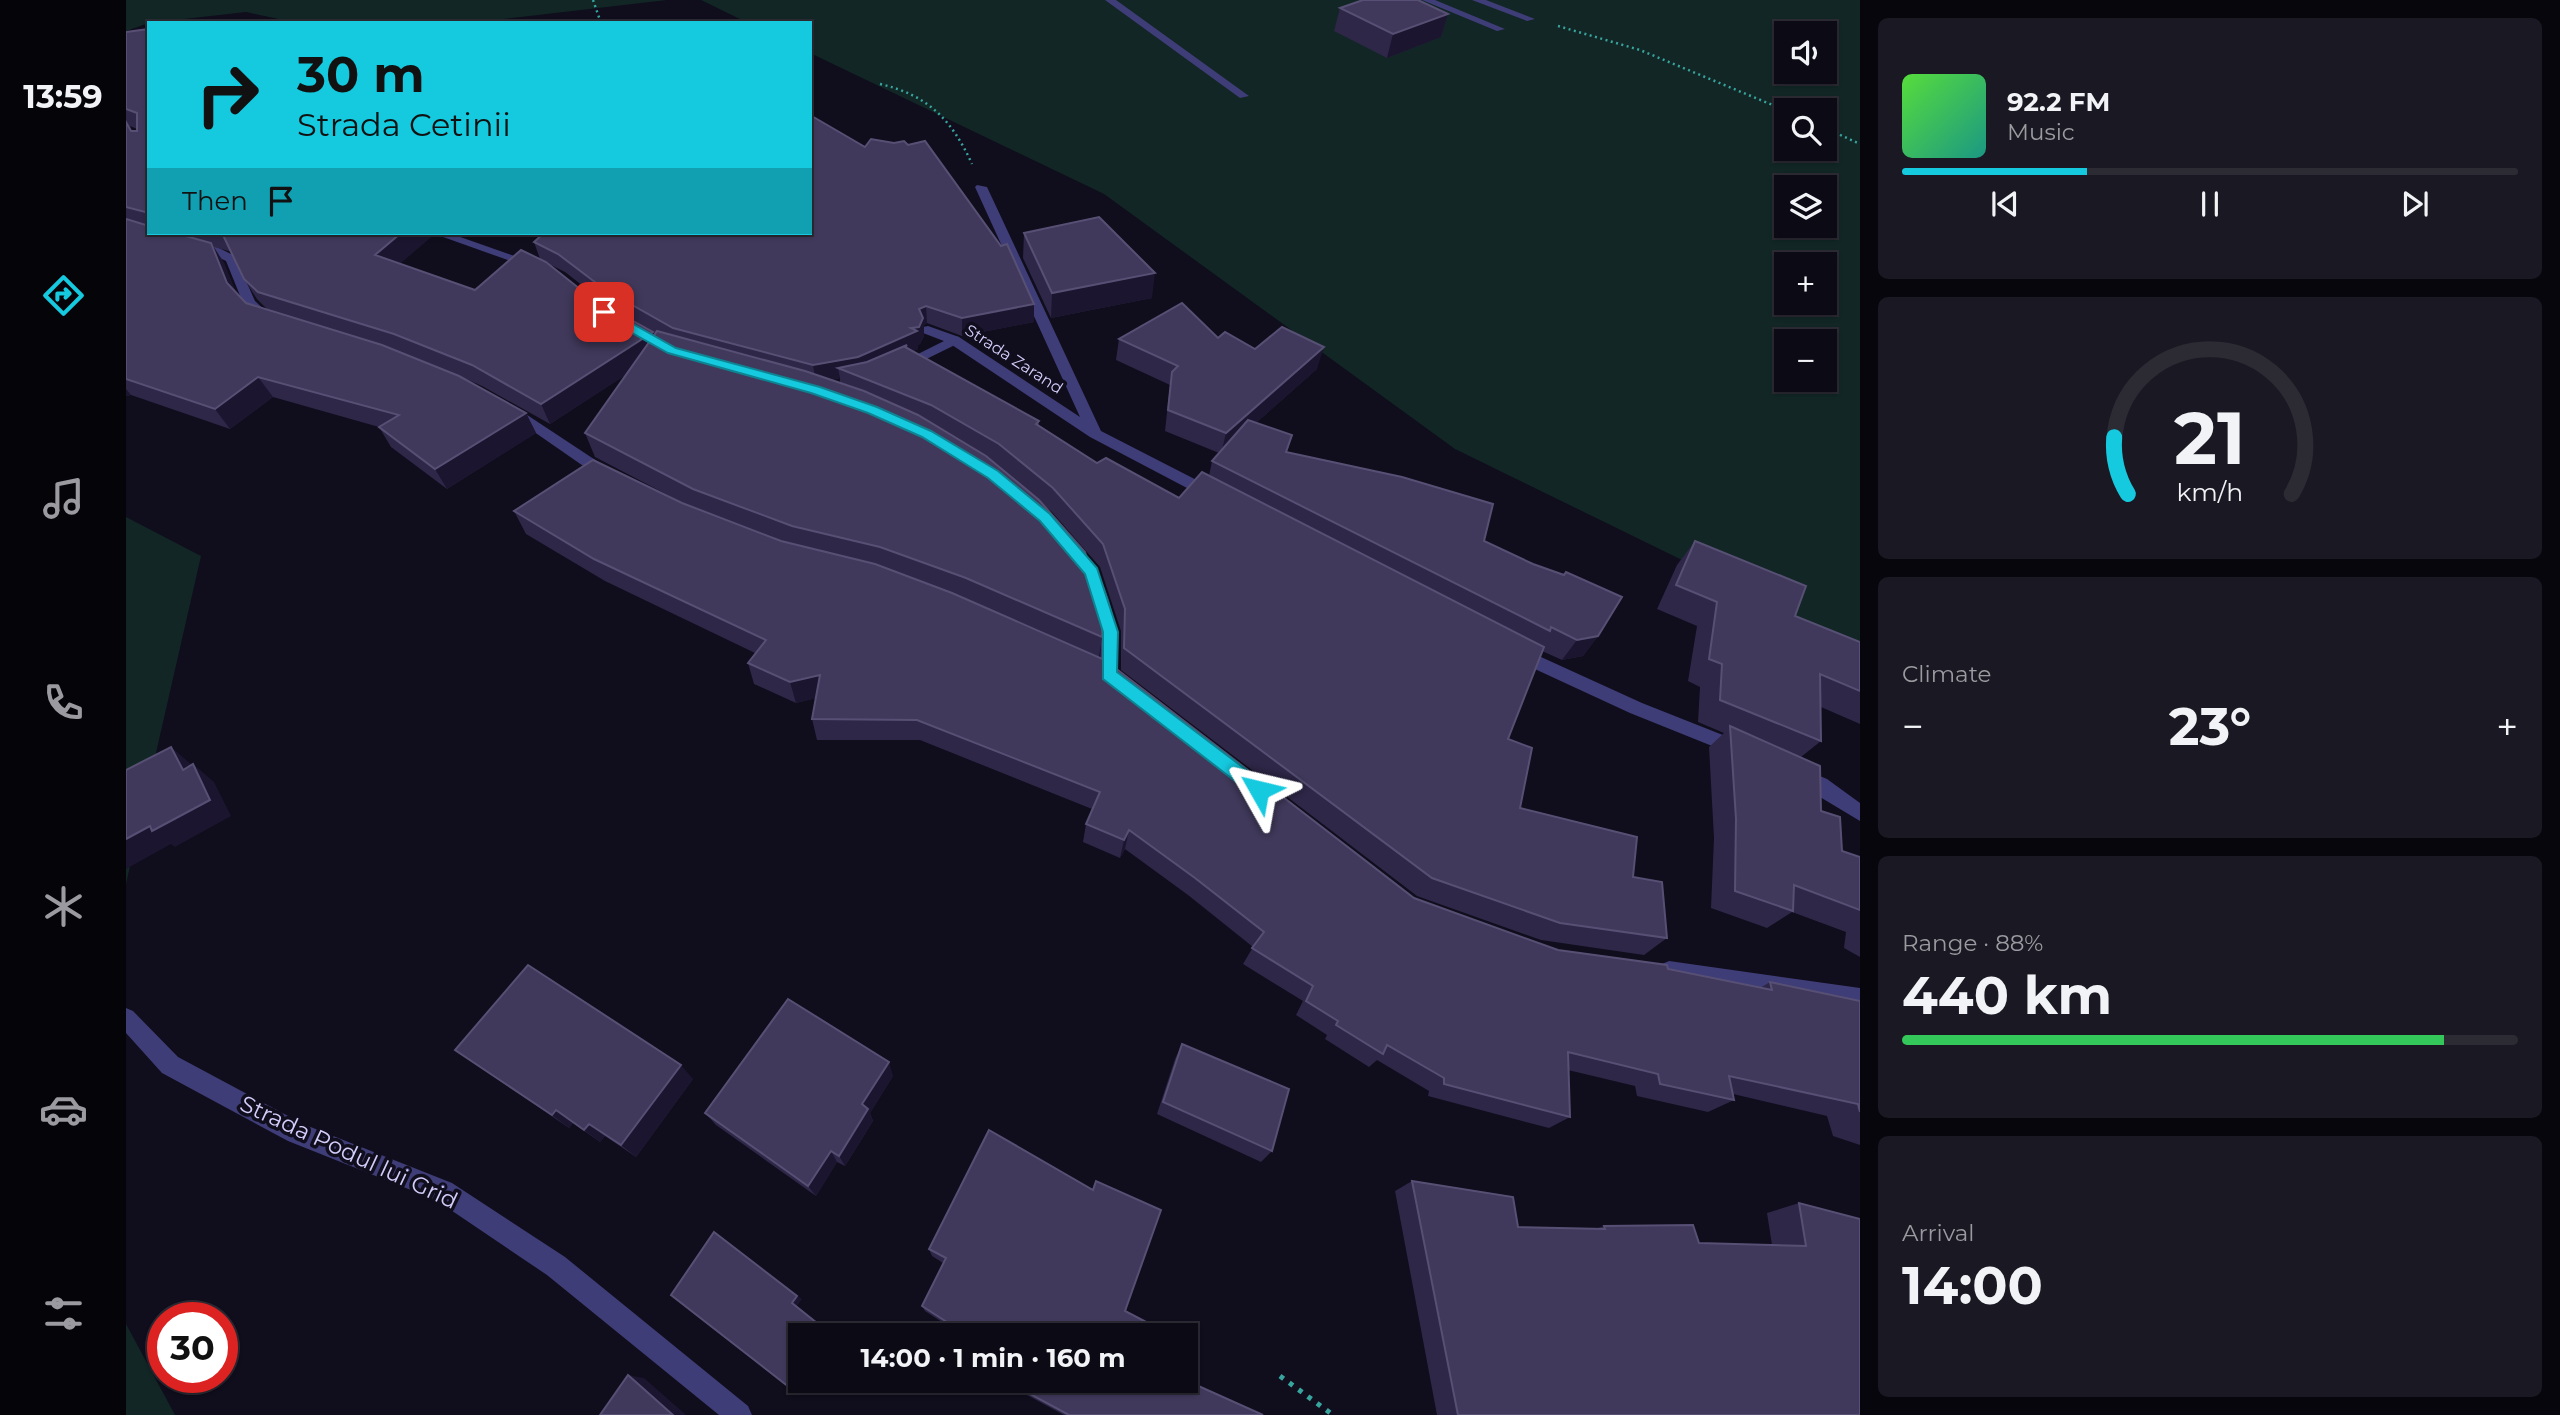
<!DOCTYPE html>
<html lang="en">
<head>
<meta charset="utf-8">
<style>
	body { margin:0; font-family:Montserrat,sans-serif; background:#1a1822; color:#f1f3f6; height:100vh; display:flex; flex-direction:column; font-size:26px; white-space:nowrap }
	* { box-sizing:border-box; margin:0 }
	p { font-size:23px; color:#9a9aa0 }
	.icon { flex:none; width:38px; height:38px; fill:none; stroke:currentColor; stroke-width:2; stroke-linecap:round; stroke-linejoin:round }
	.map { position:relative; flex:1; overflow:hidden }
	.drawer { display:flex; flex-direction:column; gap:18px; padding:18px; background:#07060c; width:700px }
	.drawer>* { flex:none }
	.hud { position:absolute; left:21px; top:21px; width:665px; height:214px; border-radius:0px; box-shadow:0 2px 5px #0004,0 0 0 2px #2c2b34; background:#15c9df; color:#111; overflow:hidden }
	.tools { position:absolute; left:1648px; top:21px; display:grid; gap:14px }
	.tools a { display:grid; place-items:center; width:63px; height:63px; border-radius:0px; background:#0c0a15; box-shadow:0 2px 5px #0004,0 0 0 2px #2c2b34; font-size:35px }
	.speed { position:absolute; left:21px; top:1302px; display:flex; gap:14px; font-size:35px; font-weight:700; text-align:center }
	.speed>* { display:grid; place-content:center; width:91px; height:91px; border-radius:50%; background:#0c0a15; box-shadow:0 2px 5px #0004,0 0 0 2px #2c2b34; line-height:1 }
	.speed .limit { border:10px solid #d22; background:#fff; color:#111 }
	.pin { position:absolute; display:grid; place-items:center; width:60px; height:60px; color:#fff; margin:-30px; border-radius:14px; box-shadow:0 4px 10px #0006 }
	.me { position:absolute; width:77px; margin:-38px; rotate:307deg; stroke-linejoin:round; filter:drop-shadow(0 0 5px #0008) }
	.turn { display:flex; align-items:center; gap:24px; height:147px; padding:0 35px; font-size:32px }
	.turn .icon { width:91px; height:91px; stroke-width:2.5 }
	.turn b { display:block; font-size:49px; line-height:60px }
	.then { display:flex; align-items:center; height:66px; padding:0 35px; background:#0003; gap:14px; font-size:26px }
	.big { font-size:52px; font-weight:700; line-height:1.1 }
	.drawer .card { flex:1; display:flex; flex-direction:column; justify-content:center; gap:10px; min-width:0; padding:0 24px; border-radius:10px; background:#1a1822 }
	.drawer .dial { align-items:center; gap:0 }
	.dial svg { height:182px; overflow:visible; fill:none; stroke:#2c2b34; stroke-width:7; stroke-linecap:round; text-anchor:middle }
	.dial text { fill:#f1f3f6; stroke:none }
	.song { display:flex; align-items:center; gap:21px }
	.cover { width:84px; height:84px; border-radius:10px; background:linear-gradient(135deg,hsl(110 70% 55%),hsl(170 70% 35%)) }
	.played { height:7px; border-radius:4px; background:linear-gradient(90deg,#15c9df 30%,#2c2b34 30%) }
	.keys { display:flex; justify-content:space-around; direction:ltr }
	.heat { display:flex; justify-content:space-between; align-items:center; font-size:38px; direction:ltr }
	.charge { height:10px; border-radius:5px; background:linear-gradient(90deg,#34c759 88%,#2c2b34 0) }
	.trip { position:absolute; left:662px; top:1323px; width:410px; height:70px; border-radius:0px; background:#0c0a15; box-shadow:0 2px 5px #0004,0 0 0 2px #2c2b34; font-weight:700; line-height:70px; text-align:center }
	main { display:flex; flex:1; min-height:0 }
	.dock { display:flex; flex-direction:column; width:126px; justify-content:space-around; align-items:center; background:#050408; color:#9a9aa0 }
	.dock .icon { width:49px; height:49px }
	.dock .on { color:#15c9df }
	.dock b { font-size:32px; color:#f1f3f6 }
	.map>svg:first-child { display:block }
	.green { fill:#112625; fill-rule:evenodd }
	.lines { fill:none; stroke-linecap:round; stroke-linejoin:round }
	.path-far1 { stroke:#38a49e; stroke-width:2.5; stroke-dasharray:2 3.5; stroke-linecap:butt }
	.path { stroke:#38a49e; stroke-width:5; stroke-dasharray:4.5 7; stroke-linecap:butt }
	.lane { fill:#3f3d77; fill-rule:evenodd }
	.street { fill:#3f3d77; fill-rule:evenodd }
	.wall { fill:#2e2748; fill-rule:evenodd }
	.shaded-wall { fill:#1b152f }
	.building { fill:#40395b; stroke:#575074; stroke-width:2 }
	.route { fill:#15c9df; stroke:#0e8391; stroke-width:2 }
	.labels { text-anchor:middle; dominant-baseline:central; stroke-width:7; stroke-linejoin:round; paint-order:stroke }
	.far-street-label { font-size:16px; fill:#d3cdfa; stroke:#100d1c }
	.near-street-label { font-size:23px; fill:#d3cdfa; stroke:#100d1c }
</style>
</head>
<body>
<main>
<nav class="dock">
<b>13:59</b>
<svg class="icon on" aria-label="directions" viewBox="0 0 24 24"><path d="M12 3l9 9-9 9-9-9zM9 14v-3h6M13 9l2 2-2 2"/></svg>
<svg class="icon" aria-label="music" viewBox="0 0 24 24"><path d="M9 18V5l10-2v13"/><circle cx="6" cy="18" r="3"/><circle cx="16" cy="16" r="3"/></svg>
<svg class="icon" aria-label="phone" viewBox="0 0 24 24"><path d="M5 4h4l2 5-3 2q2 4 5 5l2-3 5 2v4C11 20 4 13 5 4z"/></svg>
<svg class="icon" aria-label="climate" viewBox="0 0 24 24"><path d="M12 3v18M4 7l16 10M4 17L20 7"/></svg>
<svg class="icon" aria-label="car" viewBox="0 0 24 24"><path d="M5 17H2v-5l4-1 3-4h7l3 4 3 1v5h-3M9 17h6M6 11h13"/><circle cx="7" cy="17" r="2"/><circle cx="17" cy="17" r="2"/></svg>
<svg class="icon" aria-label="filters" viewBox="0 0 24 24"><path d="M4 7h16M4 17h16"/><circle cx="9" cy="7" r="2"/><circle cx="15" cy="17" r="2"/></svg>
</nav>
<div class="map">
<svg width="1734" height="1415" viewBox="0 0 1734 1415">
	<rect width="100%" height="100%" fill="#100d1c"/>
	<g class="green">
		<polygon points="0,0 541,0 344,23 171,23 120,12 23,23 0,31"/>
		<path d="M575,0H1734V647L1329,449L978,194L684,53V23H622ZM1661,33H1699V72H1661ZM1661,110H1699V149H1661ZM1661,187H1699V226H1661ZM1661,264H1699V303H1661ZM1661,341H1699V380H1661Z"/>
		<polygon points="0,517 75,556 0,884"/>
		<polygon points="0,1324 49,1415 0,1415"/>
	</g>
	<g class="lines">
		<g class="path-far1">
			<polyline points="467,0 475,23"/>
			<polyline points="1432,26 1514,50 1661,111"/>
			<path d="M754,84C802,95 826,120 846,164"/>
			<polyline points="1699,128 1734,144"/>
		</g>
		<polyline class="path" points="1154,1376 1207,1415"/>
		<polygon class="lane" points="828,336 833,337 833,343 780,369 775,370 768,366"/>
		<g class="street">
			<polygon points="979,0 990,0 1123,96 1114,98"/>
			<polygon points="1296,0 1309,0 1379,29 1371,31"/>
			<polygon points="1346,0 1360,0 1409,19 1401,21"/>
			<polygon points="851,185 861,187 975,431 1090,490 1092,494 1090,498 1080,498 964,437 823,343 797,333 797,327 802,326 833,337 954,417 849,187"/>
			<polygon points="306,233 323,233 414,265 404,268"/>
			<polygon points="68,242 89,246 109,256 129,301 145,316 145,322 135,322 117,303 100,261 82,252 64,249 62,246"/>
			<polygon points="386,405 486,471 486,479 476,479 381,413 381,407"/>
			<path d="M949,547C958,550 963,559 968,567C988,600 992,635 992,674L989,679H977L974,674L975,641L970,610L960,581L941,553Z"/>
			<polygon points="1393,647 1516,703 1617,743 1620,748 1617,753 1611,756 1504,713 1387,659 1385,654 1387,649"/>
			<polygon points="1675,768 1701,779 1734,803 1734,821 1669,782 1666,776 1669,770"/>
			<polygon points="1543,961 1734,988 1734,1008 1543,981 1536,978 1533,971 1536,964"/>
			<polygon points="0,1008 7,1011 52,1057 177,1124 326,1183 439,1257 622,1406 626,1415 593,1415 421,1275 310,1200 162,1141 36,1073 0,1033"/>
		</g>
	</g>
	<g class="wall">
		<polygon points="1214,8 1322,14 1315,37 1261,58 1208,31"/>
		<path d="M23,29V233H305L306,236L273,264L349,290L414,259L408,242L416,234L408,233H684L908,322L836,336L801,323L798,325V336L794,344L792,345V349L787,351L913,421V425L971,463L1053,498L1083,476L1086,461L1093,453L1039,431L1044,385L990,360L993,339L1092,338L1191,369L1130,423L1166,435L1161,452L1358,541L1472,636L1457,656L1436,660L1416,651L1382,739L1394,808L1507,877L1541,938L1518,955L1415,940L1291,896L995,670V631L974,567L926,512L919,506L976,637L973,658L1288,898L1432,950L1542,969L1634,988L1644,982L1734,1001V1145L1707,1136L1701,1116L1607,1094L1608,1100L1582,1112L1511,1096L1509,1086L1442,1070L1444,1117L1423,1128L1302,1096L1303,1091L1251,1060L1243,1067L1199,1039L1201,1035L1170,1015L1177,1001L1117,964L1127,947L1062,895L999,849L994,858L957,842L960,824L966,809L794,740H691L686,719L690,698L670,703L628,684L622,663L629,653L479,581L400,534L388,511L559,504L469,457L459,433L501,374L424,424L356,386L338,378L400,413L410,433L321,489L265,447L253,427L147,397L104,429L5,395L0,396V32ZM4,126L11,129V131H6ZM88,247L106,252L118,279L131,299L142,310L120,303L110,293L98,263ZM423,264L439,272L484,307L530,333L528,336L464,297ZM714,378V383L706,380Z"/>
		<polygon points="898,233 1026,298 925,318 897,258"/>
		<polygon points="1569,541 1669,616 1734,642 1734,724 1695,707 1695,741 1675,757 1695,811 1716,851 1734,857 1734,957 1718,948 1720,932 1666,912 1641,928 1585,908 1588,838 1583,747 1598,733 1572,722 1574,687 1562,681 1571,626 1531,609 1551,565"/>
		<polygon points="1056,1044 1146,1151 1135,1162 1031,1114 1049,1059"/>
		<polygon points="329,1050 567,1079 510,1157 479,1136 474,1142 447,1123 443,1128"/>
		<polygon points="767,1076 744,1113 747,1121 719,1166 711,1162 690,1196 590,1125 579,1113"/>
		<polygon points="970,1181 999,1311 1045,1335 836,1335 799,1311 796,1306 817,1263 806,1256 803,1249 966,1190"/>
		<polygon points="1286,1181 1392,1227 1469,1229 1478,1226 1573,1243 1646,1245 1641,1213 1673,1203 1734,1415 1311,1415 1269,1191"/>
		<polygon points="875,1381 1059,1381 1137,1415 938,1415"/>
	</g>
	<g class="shaded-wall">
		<polygon points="1322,14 1315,37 1261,58 1267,34"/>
		<polygon points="275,233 305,233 306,236 260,276 249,255"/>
		<polygon points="85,243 98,263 115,304 101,283"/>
		<polygon points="1029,273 1026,298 925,318 926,293"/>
		<polygon points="908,304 908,322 836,336 836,318"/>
		<polygon points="800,306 801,323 798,325 798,336 794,344 792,345 792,349 781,354 712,368 714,378 690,383 687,365 785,328 793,309"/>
		<polygon points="527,332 534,353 424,424 415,404"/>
		<polygon points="1198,347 1191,369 1095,454 1100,433"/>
		<polygon points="132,377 147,397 104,429 89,409"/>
		<polygon points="0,389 5,395 0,396"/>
		<polygon points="400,413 410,433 321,489 309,469"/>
		<polygon points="1472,636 1457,656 1436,660 1451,640"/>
		<polygon points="694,675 699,696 670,703 664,682"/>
		<polygon points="45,747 66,765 57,770"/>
		<polygon points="67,764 88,782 105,816 49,847 45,844 0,869 0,839 24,826"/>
		<polygon points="1003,830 999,849 994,858 998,840"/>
		<polygon points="763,1062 767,1076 744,1113 747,1121 719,1166 713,1156 736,1104"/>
		<polygon points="555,1065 567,1079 510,1157 495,1145"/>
		<polygon points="430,1110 447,1123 443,1128 426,1115"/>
		<polygon points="463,1124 479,1136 474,1142 458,1130"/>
		<polygon points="705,1151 711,1162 690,1196 682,1186"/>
		<polygon points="588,1232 676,1299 671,1306 705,1333 704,1335 699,1335 666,1303"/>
		<polygon points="502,1375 518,1378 560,1415 547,1415"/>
		<polygon points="674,1381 678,1381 672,1392 668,1391"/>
	</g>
	<g class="building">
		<polygon points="1237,0 1292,0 1322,14 1267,34 1214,8"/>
		<polygon points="617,20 643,23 615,23"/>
		<polygon points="23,29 23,213 0,207 0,122 5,131 11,131 11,113 0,109 0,32"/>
		<polygon points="684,115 739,147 745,139 768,143 778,141 782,145 799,141 875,246 881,244 908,304 836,318 800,306 793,309 797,318 793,327 785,328 791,331 732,357 687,365 547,328 478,289 432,254 408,242 418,233 684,233"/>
		<polygon points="973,217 1029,273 926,293 898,233"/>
		<polygon points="0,219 23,226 23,233 49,233 85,243 101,283 120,303 256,345 333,376 400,413 309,469 253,427 273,415 132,377 89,409 0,379"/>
		<polygon points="96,233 275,233 249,255 349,290 395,250 420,262 464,297 527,332 415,404 346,365 268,334 132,292 118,279"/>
		<polygon points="1056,303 1092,338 1099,332 1129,349 1156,327 1198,347 1100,433 1042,410 1046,372 1052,366 993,339"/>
		<polygon points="531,331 679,371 738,391 792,415 860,456 913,500 959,552 977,609 976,637 840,578 754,547 666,526 567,489 459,433"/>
		<polygon points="781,345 779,347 913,421 910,424 971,463 980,458 1053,498 1076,472 1418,647 1382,739 1406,748 1394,808 1511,837 1507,877 1536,882 1541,938 1434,923 1306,878 998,648 999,609 977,544 927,488 873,444 805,405 712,368 741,362"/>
		<polygon points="1122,420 1166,435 1160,452 1276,477 1367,504 1358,541 1407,564 1438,575 1440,572 1496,597 1472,636 1451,640 1425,627 1424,631 1418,628 1086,461"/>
		<polygon points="467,460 556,503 655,541 749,564 826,593 979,660 1288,898 1432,950 1541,965 1542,969 1646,990 1644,982 1734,1001 1734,1112 1732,1104 1603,1076 1608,1100 1534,1084 1532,1074 1442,1052 1444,1117 1318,1084 1318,1078 1261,1045 1257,1054 1210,1025 1212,1021 1180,1001 1187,986 1126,948 1138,932 1069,878 1003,830 998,840 960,824 974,792 791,720 686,719 694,675 664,682 622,663 640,640 468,559 388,511"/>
		<polygon points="1569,541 1680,586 1669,616 1734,642 1734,691 1694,674 1695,741 1594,700 1596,664 1583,659 1591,602 1550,585"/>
		<polygon points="1604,726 1694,766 1695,811 1714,817 1716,851 1734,857 1734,910 1668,885 1667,911 1609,891 1610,819"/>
		<polygon points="45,747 57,770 67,764 84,800 26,831 24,826 0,839 0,770"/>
		<polygon points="402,965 555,1065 495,1145 463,1124 458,1130 430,1110 426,1115 329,1050"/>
		<polygon points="662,999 763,1062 736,1104 742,1109 713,1156 705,1151 682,1186 579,1113"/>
		<polygon points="1056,1044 1163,1089 1146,1151 1037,1102"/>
		<polygon points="863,1130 967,1190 970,1181 1035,1210 999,1311 1045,1335 841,1335 796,1306 820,1258 803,1249"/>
		<polygon points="1286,1181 1387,1197 1392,1227 1479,1229 1478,1226 1567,1225 1573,1243 1680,1246 1673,1203 1734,1219 1734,1415 1332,1415"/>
		<polygon points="588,1232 671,1296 666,1303 701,1331 699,1335 674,1335 674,1380 668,1391 545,1295"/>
		<polygon points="502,1375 547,1415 474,1415"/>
		<polygon points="1059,1380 1137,1415 943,1415 880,1381"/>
	</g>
	<polygon class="route" points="474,310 482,310 550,348 694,387 751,407 805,431 872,471 924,514 971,568 992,632 991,672 1139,784 1141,790 1139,795 1127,795 977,679 977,632 959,574 914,521 862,478 796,437 742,413 685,393 542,353 474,315"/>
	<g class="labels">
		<g class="far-street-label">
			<text transform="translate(888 359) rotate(33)">Strada Zarand</text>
		</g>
		<g class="near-street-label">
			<text transform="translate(223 1152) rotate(25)">Strada Podul lui Grid</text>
		</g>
	</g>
</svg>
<div class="tools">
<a><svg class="icon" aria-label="sound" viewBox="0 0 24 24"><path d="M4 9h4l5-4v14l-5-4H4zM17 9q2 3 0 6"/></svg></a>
<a><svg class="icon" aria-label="search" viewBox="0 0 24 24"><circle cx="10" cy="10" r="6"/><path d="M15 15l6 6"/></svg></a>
<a><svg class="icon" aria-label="layers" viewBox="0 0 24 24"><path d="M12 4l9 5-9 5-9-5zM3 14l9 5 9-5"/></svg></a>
<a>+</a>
<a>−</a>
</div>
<div class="speed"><div class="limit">30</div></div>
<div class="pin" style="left:478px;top:312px;background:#d93025"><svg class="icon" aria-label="arrive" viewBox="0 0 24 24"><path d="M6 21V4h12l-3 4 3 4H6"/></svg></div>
<svg class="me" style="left:1133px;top:790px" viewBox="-20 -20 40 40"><path d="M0-17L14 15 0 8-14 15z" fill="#15c9df" stroke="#fff" stroke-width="4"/></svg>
<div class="trip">14:00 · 1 min · 160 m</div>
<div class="hud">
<div class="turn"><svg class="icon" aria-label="right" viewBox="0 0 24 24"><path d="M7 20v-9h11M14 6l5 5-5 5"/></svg><div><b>30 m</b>Strada Cetinii</div></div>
<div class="then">Then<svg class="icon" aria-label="arrive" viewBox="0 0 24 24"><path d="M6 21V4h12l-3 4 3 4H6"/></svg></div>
</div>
</div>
<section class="drawer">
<div class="card">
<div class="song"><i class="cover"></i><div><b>92.2 FM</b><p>Music</p></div></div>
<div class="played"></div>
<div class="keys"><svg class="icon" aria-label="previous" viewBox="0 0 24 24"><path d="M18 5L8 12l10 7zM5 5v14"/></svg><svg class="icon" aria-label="pause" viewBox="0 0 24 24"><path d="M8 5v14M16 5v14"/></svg><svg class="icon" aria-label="next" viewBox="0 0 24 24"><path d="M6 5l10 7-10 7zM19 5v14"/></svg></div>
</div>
<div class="card dial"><svg viewBox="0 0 100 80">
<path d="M14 69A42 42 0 1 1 86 69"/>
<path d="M14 69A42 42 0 0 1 8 44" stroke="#15c9df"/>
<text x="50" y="56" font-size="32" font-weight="700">21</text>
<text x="50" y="72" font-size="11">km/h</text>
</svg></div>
<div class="card"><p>Climate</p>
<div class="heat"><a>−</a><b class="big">23°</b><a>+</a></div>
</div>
<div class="card"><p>Range · 88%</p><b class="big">440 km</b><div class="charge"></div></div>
<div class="card"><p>Arrival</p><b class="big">14:00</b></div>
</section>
</main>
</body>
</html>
